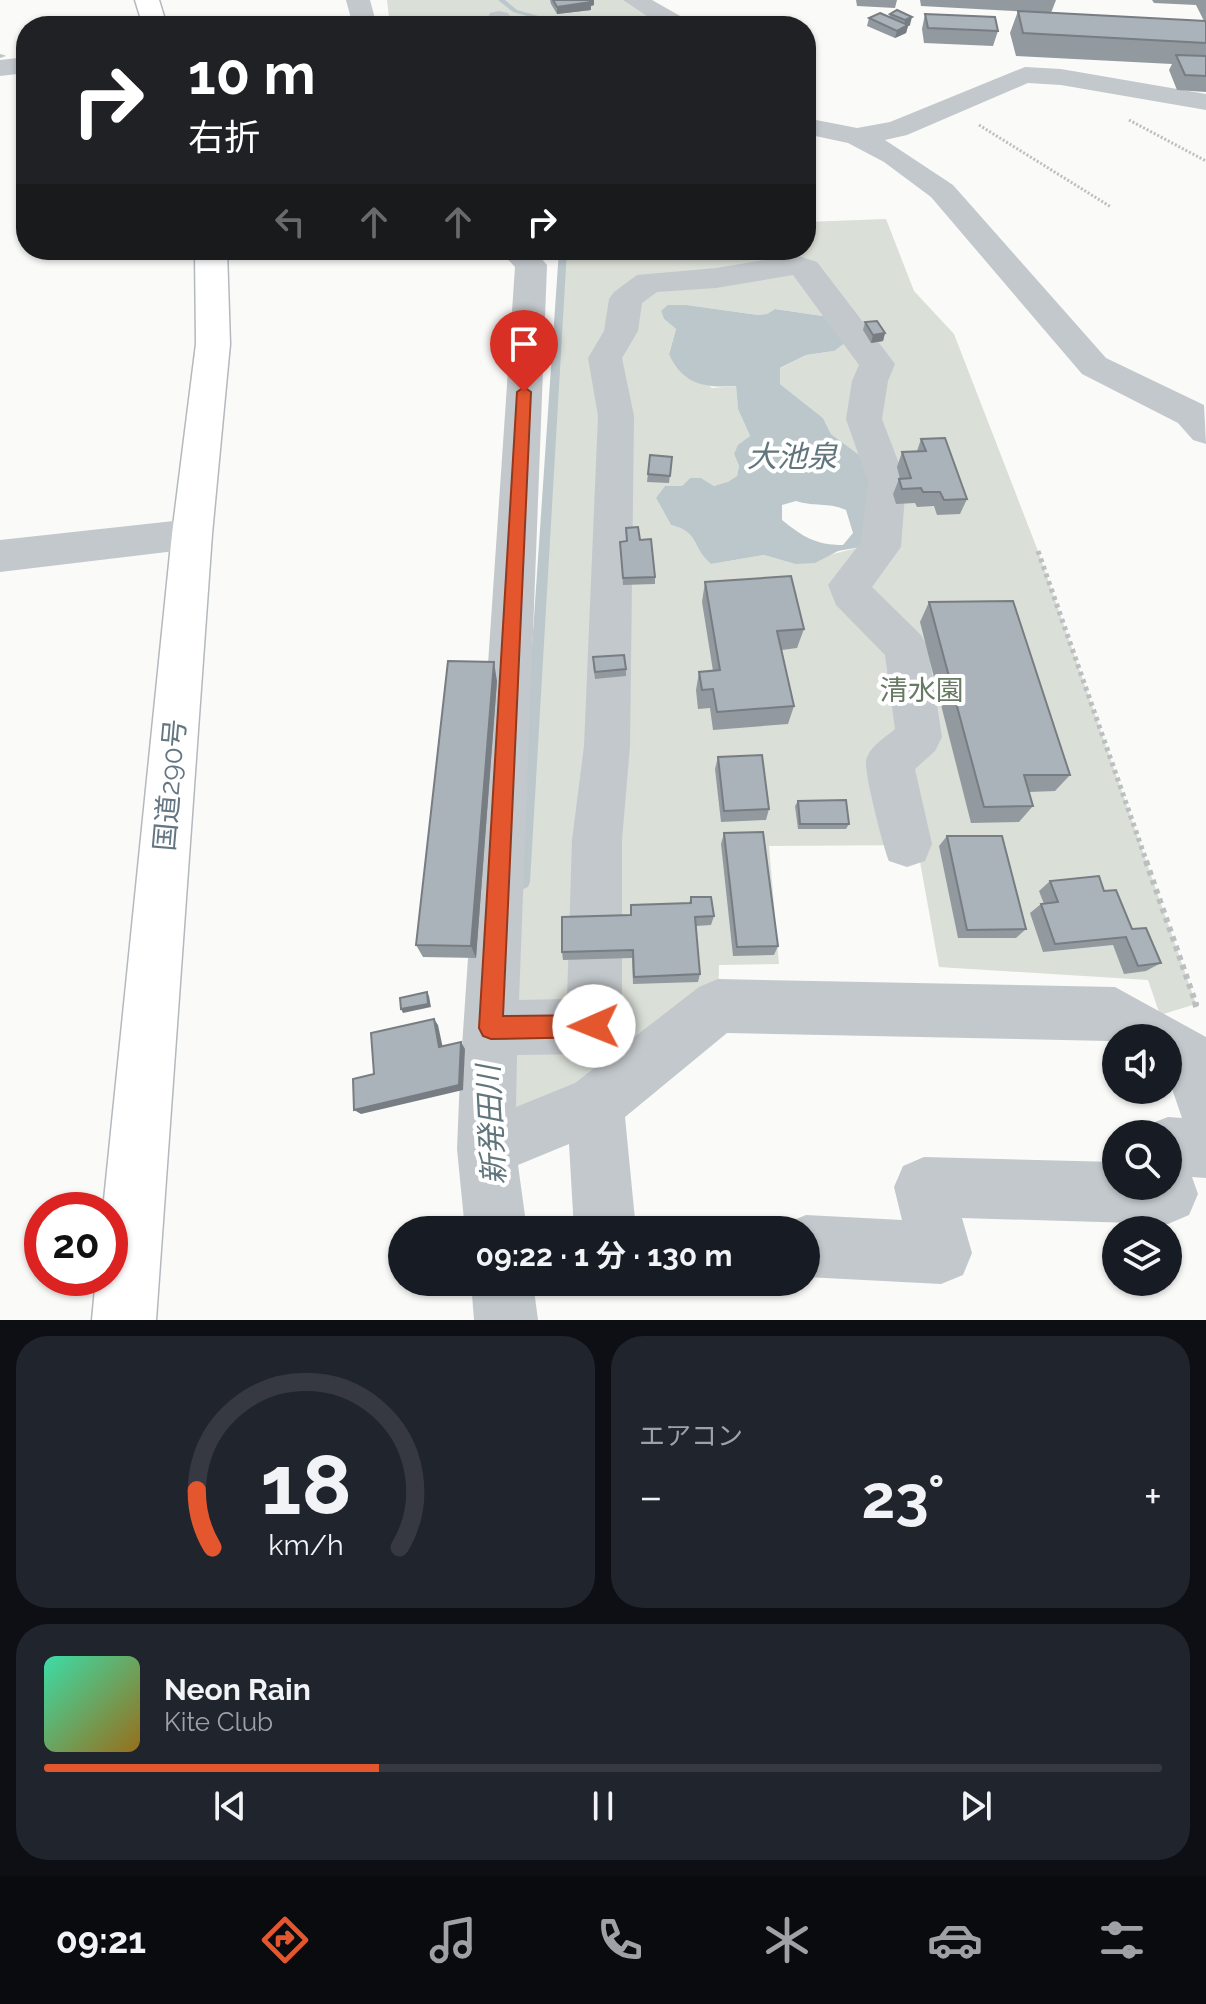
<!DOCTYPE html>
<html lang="ja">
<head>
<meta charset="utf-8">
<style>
	body { margin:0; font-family:Raleway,"Noto Sans JP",sans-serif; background:#20242c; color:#f1f3f6; height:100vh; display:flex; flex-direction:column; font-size:30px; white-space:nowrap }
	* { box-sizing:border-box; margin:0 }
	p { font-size:26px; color:#9ea1a6 }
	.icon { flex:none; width:44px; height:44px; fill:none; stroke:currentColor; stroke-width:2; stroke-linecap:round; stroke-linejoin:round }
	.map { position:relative; height:1320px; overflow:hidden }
	.sheet { display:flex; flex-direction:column; gap:16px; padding:16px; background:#0d0f14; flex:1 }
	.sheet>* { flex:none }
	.guide { position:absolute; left:16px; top:16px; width:800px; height:244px; border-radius:32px; box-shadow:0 2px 6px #0004; background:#202124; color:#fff; overflow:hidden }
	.tools { position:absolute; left:1102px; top:1024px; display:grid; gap:16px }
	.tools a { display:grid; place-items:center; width:80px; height:80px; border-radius:50%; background:#171b24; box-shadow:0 2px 6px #0004; font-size:40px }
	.speed { position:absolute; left:24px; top:1192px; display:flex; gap:16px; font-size:40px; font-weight:700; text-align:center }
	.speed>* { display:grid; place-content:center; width:104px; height:104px; border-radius:50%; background:#171b24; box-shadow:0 2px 6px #0004; line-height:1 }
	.speed .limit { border:12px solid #d22; background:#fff; color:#111 }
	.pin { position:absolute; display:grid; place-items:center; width:68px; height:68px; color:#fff; margin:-82px -34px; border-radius:50% 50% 50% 0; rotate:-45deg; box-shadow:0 0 8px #0007 }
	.pin .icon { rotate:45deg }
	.me { position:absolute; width:88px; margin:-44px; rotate:269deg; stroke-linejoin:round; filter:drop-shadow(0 0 6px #0008) }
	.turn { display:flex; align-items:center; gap:28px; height:168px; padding:0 40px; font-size:36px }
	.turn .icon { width:104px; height:104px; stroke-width:2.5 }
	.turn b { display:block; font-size:56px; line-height:68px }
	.lanes { display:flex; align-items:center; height:76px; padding:0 40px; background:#0003; justify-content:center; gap:40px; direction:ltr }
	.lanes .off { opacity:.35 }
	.big { font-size:60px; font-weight:700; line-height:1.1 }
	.sheet .widget { flex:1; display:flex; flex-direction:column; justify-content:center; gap:12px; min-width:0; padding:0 28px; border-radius:32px; background:#20242c }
	.sheet .dial { align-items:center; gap:0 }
	.dial svg { height:208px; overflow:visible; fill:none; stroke:#363941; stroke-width:7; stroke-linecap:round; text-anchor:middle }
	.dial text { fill:#f1f3f6; stroke:none }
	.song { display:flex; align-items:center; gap:24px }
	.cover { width:96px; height:96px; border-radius:12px; background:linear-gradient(135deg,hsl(160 70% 55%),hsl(40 70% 35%)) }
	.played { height:8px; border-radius:4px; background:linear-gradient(90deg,#e4572e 30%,#363941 30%) }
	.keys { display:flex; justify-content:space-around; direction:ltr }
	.heat { display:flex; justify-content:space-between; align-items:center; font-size:44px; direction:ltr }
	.sheet .tiles { flex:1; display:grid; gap:16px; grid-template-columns:1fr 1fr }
	.widget:last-child { grid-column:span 2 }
	.trip { position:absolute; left:388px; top:1216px; width:432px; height:80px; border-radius:40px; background:#171b24; box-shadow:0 2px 6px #0004; font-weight:700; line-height:80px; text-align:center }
	.menu { display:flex; height:128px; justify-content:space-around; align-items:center; background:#090b0e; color:#9ea1a6 }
	.menu .icon { width:56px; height:56px }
	.menu .current { color:#e4572e }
	.menu b { font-size:36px; color:#f1f3f6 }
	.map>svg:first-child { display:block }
	.green { fill:#dadfd7; fill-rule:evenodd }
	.water { fill:#bbc7cb; fill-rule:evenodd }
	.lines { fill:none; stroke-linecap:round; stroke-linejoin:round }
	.stream { fill:#bbc7cb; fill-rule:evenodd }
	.highway-casing { stroke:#b4b9bd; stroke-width:3 }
	.path-far2 { stroke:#bbbfc2; stroke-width:3; stroke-dasharray:2 2; stroke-linecap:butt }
	.path-far1 { stroke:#bbbfc2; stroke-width:5; stroke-dasharray:4 4; stroke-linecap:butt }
	.path { stroke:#bbbfc2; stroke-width:6; stroke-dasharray:5 5; stroke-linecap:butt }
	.minor { fill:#c3c8cc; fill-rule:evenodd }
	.highway { fill:#fff; fill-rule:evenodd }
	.wall { fill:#929a9f }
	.shaded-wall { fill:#777d82 }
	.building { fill:#aab3b9; stroke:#777d82; stroke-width:2 }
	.route { fill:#e4572e; stroke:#94391e; stroke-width:2 }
	.labels { text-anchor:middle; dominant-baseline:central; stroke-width:8; stroke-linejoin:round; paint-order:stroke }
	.park-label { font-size:28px; fill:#687a64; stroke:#fff }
	.street-label { font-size:28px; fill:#657683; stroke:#fff }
	.water-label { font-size:30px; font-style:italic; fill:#60757c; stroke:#fff }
</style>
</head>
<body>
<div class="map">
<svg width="1206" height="1320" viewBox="0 0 1206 1320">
	<rect width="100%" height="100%" fill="#fafaf8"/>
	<g class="green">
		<polygon points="387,0 633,0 677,26 390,26"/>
		<path d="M886,219L914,291L954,334L1038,551L1196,1004L1160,1015L1148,980L939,967L917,845L769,846L779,964L719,965L718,1006L513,1137L510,1091L563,250H806V222ZM687,305L758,315L767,314L775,309L836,318L834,351L806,355L779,369L780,384L823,418L831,434L866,460L860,547L795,564L764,555L711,564C691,547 700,532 671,525L656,498L682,486L690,478H701L714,486L728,483L737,476L739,466L734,454L750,436L738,409L736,386L712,388L669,353L676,329L664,319L661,311Z"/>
	</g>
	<path class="water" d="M668,305H687L758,315L767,314L775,309L836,318L846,342L834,351L806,355L780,368V384L823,418L831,434L866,460L873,487L860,547L838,551L815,563L795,564L764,555L711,564C691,547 700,532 671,525L656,498L665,486H682L690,478H701L714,486L728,482L737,476L739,466L734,454L738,445L750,436L738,409L736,386C705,388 683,385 669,354L676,329L664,319L661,311ZM796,501C814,507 828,502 846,510L853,533L843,545C816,545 803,537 782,520V505Z"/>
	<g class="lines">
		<g class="stream">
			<polygon points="498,0 505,0 517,10 574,26 563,26 513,12"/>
			<polygon points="0,54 4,55 6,56 0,58"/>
			<polygon points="559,250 567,250 530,882 528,887 523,889 518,887 516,882"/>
		</g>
		<defs>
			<g id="highway">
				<polygon points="135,0 159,0 167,26 143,26"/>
				<polygon points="195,250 227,250 230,344 212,534 156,1320 92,1320 96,1278 110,1278 110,1210 103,1210 172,534 196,344"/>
			</g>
		</defs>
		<use href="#highway" class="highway-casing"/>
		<g class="path-far2">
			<polyline points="1129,120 1206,161"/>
			<polyline points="979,125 1111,207"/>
		</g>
		<polyline class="path-far1" points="1038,551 1147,863"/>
		<polyline class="path" points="1146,861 1196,1004 1191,1005"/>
		<g class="minor">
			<polygon points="346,0 370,0 377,26 353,26"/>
			<polygon points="623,0 652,0 689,21 692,26 662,26"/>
			<polygon points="499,11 508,13 511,18 509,26 485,26 490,13"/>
			<polygon points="26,57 26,73 0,76 0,60"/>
			<polygon points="1025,67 1061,69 1206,94 1206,110 1061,85 1028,83 907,135 885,140 953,185 1106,358 1204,405 1206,444 1193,440 1178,423 1082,374 931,197 884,162 848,143 806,134 806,118 857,128 890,122"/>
			<path d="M499,250H534L547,265L519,1000L567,999L572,840L584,746L598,416L588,358L604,331L609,299L614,292L637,275L716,268L795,255L817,262L889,356L895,364L888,381L882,419L906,482L901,547L872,587L921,635L928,648L942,737L935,751L915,769L932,844L925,861L907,867L889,861C883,846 865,776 866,762C868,747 885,738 895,729L885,655L836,605L828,585L861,542L868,482L846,419L852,381L859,365L793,275L716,288L657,292L642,303L638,331L622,358L634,416L630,746L622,840V1026L613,1045L594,1054L517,1055L516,1107L575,1083L699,987L718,979L1115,987L1206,1037V1178L1192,1177L1198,1194L1189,1215L1168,1224L962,1218L972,1253L963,1275L941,1284L806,1277V1230H782L784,1224L806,1215L902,1220L894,1187L903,1166L924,1157L1116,1162V1186H1168V1134H1144L1147,1125L1168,1117L1182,1118L1168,1077V1038H1116V1046L1109,1041L727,1033L625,1117L636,1230H574L569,1144L518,1165L527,1230H465L457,1149L460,1076L515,267Z"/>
			<polygon points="192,519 206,523 212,534 206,545 192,549 0,572 0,540"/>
			<polygon points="471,1282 533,1282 538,1320 474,1320"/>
		</g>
		<use href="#highway" class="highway"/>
	</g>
	<g class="wall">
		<polygon points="550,0 594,0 594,5 591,6 591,10 557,14 551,4"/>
		<polygon points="856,0 897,0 895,8 857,6"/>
		<polygon points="920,0 1056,0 1051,13 921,6"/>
		<polygon points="1152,0 1206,0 1206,92 1177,90 1169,70 1172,64 1016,56 1010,33 1018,11 1204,21 1196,5 1154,3"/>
		<polygon points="897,10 910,25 908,26 906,33 895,38 867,26 869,18 889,17 890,14"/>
		<polygon points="925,14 998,31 993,46 924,43 922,29"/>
		<polygon points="865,322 885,333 883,341 871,343 863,330"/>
		<polygon points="921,439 967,499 960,514 937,515 934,506 917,507 915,503 896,504 893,494 899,479 900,479 897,467 902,452 917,451"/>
		<polygon points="650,455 672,457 669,483 647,482"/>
		<polygon points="626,528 640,540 655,577 655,584 623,585 620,542 626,541"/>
		<polygon points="705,582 804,629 797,648 782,650 794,706 788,724 713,730 710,708 698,709 696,690 699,672 713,671 702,602"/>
		<polygon points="929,602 1070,775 1055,791 1029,792 1033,806 1019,822 971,823 920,622"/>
		<polygon points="593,664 626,669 626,676 595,679"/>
		<polygon points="497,681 476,958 423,957 416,945"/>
		<polygon points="718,757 769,809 766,820 721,822 715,769"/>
		<polygon points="798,801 849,824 846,829 798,829 795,806"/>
		<polygon points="724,833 778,946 774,955 733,956 721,844"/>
		<polygon points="947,836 1026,929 1016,938 958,938 939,846"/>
		<polygon points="1050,881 1104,891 1132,929 1161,963 1146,971 1124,974 1113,945 1043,952 1030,913 1041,904 1044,904 1039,891"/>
		<polygon points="691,897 714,916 711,925 696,926 700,974 698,982 633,984 632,958 563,960 562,952 630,915 631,905 689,903"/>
	</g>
	<g class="shaded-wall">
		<polygon points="588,0 594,0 594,5 591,6 591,10 557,14 557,7"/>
		<polygon points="912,17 910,25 908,26 906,33 895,38 897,31 904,27 905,20"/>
		<polygon points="885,333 883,341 871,343 873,335"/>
		<polygon points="494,662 497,681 476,958 471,946"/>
		<polygon points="427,992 429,996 431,1007 403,1013 401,1009"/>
		<polygon points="434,1019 438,1025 444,1053 439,1047"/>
		<polygon points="461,1042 465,1049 463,1090 361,1114 354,1110"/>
	</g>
	<g class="building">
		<polygon points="553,0 589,0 591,2 557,7"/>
		<polygon points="897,10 912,17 905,20 890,14"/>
		<polygon points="1018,11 1206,21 1206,43 1023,33"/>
		<polygon points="880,13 908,25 897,31 869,18"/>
		<polygon points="925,14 995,17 998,31 928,28"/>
		<polygon points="1176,55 1206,56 1206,76 1185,75"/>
		<polygon points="877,321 885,333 873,335 865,322"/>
		<polygon points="945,438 967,499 944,500 940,492 923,492 921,488 902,489 899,479 911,478 902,452 926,451 921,439"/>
		<polygon points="650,455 672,457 670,476 648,474"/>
		<polygon points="638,527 640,540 651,539 655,577 623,578 620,542 627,541 626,528"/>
		<polygon points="791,576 804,629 777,631 794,706 717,712 713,689 702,690 699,672 720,670 705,582"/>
		<polygon points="1013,601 1070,775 1024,775 1033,806 984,807 929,602"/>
		<polygon points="624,655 626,669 595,672 593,657"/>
		<polygon points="448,661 494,662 471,946 416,945"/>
		<polygon points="762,755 769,809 724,811 718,757"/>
		<polygon points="846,800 849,824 800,824 798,801"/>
		<polygon points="763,832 778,946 737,947 724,833"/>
		<polygon points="947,836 1002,836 1026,929 967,930"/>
		<polygon points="1099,876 1104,891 1116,890 1132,929 1146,928 1161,963 1138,966 1126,937 1055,944 1041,904 1058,902 1050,881"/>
		<polygon points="691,897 711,897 714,916 695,917 700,974 634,977 633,950 562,952 562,917 631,915 631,905 691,903"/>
		<polygon points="427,992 428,1004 401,1009 400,998"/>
		<polygon points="434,1019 439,1047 461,1042 459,1085 354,1110 353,1079 374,1074 371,1033"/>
	</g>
	<polygon class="route" points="524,387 531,392 503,1016 594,1015 602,1018 606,1026 602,1034 594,1037 491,1039 483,1036 479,1028 517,392"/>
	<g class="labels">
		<g class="park-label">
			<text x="922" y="690">清水園</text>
		</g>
		<g class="street-label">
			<text transform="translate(170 785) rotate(-85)">国道290号</text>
		</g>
		<g class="water-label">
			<text x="792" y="456">大池泉</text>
			<text transform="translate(491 1125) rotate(-93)">新発田川</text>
		</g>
	</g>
</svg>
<div class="tools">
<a><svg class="icon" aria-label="sound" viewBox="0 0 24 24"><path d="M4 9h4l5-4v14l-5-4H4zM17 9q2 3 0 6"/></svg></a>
<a><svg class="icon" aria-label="search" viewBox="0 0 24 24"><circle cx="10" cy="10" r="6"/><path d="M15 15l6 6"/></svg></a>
<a><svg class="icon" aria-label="layers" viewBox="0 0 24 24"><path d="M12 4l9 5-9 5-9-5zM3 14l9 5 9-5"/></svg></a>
</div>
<div class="speed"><div class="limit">20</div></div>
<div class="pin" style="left:524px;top:392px;background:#d93025"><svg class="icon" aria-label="arrive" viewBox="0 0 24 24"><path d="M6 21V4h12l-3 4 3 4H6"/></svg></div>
<svg class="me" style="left:594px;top:1026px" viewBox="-20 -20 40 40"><circle r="19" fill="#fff"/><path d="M0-13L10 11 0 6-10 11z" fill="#e4572e"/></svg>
<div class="trip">09:22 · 1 分 · 130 m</div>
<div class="guide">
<div class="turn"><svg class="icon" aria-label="right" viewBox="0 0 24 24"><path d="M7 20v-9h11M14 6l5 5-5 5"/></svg><div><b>10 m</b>右折</div></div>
<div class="lanes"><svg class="icon off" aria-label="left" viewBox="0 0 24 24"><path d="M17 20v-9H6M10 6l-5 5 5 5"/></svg><svg class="icon off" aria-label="ahead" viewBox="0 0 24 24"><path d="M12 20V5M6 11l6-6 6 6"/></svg><svg class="icon off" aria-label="ahead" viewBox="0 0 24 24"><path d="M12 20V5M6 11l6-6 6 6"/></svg><svg class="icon" aria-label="right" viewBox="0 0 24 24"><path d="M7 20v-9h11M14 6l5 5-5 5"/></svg></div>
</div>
</div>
<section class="sheet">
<div class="tiles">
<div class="widget dial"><svg viewBox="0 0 100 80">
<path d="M14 69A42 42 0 1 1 86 69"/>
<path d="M14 69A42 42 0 0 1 8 47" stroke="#e4572e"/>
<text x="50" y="56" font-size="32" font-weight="700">18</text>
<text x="50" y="72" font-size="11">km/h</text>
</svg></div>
<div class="widget"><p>エアコン</p>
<div class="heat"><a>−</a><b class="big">23°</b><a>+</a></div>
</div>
<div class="widget">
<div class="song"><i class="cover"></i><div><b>Neon Rain</b><p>Kite Club</p></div></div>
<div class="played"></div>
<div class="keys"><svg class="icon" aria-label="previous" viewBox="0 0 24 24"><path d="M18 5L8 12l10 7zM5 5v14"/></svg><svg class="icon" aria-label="pause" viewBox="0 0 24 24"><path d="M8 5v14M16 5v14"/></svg><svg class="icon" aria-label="next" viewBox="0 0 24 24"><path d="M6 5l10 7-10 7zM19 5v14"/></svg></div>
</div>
</div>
</section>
<nav class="menu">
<b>09:21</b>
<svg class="icon current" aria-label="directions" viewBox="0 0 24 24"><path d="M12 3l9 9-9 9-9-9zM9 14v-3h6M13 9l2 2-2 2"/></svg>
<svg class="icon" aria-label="music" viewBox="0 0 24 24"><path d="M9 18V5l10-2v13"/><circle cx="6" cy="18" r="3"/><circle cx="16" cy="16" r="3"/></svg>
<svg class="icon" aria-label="phone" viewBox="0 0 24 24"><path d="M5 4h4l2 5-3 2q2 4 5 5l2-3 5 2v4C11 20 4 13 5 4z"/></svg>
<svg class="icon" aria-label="climate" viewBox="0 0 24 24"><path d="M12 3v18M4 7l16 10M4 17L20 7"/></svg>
<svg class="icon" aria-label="car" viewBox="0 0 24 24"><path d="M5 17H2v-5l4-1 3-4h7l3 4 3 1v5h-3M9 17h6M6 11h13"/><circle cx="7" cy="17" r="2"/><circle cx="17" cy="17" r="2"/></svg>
<svg class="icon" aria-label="filters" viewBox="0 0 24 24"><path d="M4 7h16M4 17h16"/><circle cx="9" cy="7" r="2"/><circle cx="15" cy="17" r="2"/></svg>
</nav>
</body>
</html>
